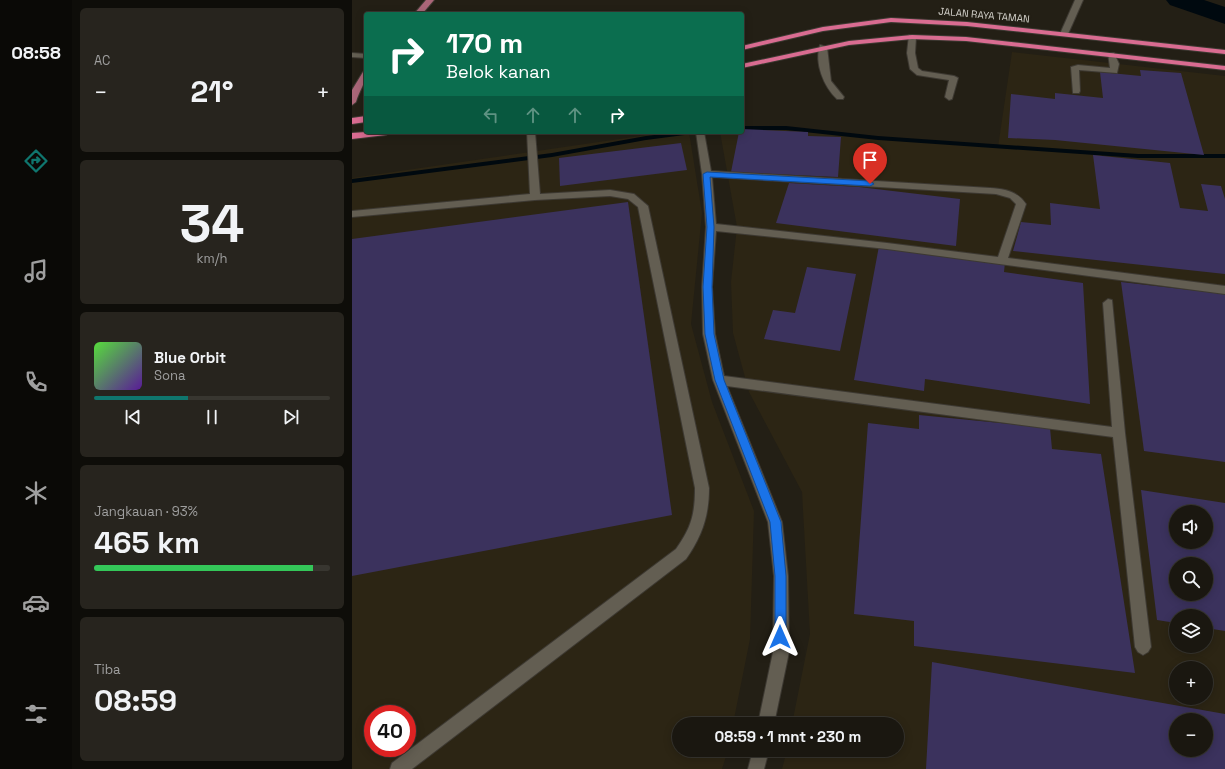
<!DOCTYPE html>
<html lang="id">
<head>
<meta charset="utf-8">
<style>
	body { margin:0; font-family:"Space Grotesk",sans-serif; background:#27241e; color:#f1f3f6; height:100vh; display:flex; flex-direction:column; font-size:15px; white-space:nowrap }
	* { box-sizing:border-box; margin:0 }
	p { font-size:13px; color:#9f9f9f }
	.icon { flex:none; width:22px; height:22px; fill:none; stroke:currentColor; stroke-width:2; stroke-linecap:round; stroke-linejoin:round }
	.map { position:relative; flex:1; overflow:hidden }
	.side { display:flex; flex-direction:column; gap:8px; padding:8px; background:#0e0d09; width:280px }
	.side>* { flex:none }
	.hud { position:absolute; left:12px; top:12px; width:380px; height:122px; border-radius:4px; box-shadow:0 2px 10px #0003,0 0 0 1px #383630; background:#0b6e4f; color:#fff; overflow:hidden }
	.controls { position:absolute; left:817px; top:505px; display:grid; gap:8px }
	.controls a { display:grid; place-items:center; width:44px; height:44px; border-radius:50%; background:#1a1710; box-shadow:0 2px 10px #0003,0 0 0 1px #383630; font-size:20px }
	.speed { position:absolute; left:12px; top:705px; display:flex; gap:8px; font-size:20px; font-weight:700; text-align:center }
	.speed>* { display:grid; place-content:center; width:52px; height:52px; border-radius:50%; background:#1a1710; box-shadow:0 2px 10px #0003,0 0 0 1px #383630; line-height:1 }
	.speed .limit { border:6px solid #d22; background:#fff; color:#111 }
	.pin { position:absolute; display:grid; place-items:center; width:34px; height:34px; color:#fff; margin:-41px -17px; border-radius:50% 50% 50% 0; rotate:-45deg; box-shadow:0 0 4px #0007 }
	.pin .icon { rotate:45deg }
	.me { position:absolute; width:44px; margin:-22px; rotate:0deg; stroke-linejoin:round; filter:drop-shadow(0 0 3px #0008) }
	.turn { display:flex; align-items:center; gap:14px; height:84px; padding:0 16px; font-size:18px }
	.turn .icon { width:52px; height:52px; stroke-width:2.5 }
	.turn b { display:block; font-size:28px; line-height:34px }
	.lanes { display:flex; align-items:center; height:38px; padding:0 16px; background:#0003; justify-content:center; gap:20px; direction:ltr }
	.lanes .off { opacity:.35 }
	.big { font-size:30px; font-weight:600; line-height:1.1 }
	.side .card { flex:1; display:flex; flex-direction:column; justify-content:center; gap:6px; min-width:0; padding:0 14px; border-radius:6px; background:#27241e }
	.side .dial { align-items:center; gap:0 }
	.dial b { font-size:52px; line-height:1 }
	.song { display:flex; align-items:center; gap:12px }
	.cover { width:48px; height:48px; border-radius:6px; background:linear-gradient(135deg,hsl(110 70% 55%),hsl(270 70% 35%)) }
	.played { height:4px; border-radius:2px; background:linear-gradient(90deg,#0f766e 40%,#383630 40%) }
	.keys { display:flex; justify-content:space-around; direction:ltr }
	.heat { display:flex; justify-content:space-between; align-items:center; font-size:22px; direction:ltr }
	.charge { height:6px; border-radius:3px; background:linear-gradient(90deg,#34c759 93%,#383630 0) }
	.trip { position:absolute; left:320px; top:717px; width:232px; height:40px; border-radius:20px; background:#1a1710; box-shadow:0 2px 10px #0003,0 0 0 1px #383630; font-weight:600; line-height:40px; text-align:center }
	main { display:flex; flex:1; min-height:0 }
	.tabs { display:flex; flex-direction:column; width:72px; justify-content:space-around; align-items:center; background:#0a0906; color:#9f9f9f }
	.tabs .icon { width:28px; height:28px }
	.tabs .current { color:#0f766e }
	.tabs b { font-size:18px; color:#f1f3f6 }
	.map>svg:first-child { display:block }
	.built { fill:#2c2514; fill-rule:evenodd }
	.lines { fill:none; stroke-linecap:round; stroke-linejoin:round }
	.stream { fill:#00090f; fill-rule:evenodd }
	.river { fill:#00090f; fill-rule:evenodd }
	.building { fill:#3b325d; fill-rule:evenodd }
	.minor-casing { stroke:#3d3932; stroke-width:2 }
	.major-casing { stroke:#3d3932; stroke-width:2 }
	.highway-casing { stroke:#3d3932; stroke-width:2 }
	.minor { fill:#635e52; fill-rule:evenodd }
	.major { fill:#aa6678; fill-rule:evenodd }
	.highway { fill:#d96c91; fill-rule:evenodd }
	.route { fill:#1a73e8; stroke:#114b97 }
	.labels { text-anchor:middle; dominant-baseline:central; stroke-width:4; stroke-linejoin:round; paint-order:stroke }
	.far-street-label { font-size:10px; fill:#d4d2cb; stroke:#231f15 }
</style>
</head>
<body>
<main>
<nav class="tabs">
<b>08:58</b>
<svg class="icon current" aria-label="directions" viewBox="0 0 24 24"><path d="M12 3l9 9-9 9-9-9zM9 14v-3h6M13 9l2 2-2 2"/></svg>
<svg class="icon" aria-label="music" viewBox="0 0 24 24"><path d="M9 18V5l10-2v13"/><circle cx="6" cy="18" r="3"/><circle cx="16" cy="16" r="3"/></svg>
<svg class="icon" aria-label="phone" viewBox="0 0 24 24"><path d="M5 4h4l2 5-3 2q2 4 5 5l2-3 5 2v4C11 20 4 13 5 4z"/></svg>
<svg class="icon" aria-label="climate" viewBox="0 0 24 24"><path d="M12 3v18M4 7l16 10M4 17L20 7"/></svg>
<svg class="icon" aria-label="car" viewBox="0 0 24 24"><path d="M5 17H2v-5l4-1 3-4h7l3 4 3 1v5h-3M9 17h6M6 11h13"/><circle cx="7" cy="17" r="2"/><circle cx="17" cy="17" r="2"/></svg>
<svg class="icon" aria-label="filters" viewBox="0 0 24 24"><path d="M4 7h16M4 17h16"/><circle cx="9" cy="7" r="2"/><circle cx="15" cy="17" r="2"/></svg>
</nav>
<section class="side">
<div class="card"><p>AC</p>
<div class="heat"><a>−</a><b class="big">21°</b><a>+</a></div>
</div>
<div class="card dial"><b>34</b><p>km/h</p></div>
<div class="card">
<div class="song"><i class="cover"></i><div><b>Blue Orbit</b><p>Sona</p></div></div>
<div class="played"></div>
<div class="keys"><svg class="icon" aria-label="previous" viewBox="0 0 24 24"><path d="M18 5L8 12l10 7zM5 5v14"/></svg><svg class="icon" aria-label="pause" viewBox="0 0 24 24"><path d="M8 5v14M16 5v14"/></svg><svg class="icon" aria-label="next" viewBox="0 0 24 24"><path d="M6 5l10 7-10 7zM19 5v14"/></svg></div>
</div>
<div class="card"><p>Jangkauan · 93%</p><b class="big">465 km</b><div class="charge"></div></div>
<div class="card"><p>Tiba</p><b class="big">08:59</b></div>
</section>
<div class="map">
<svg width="873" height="769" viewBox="0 0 873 769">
	<rect width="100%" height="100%" fill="#231f15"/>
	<g class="built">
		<path d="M660,52L873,76V769H430L435,750H545V724H440L458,634L450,492L397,392L381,333L379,282L385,227L368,132H390V126L646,147ZM824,512H854V542H824ZM824,564H854V594H824ZM824,616H854V646H824ZM824,668H854V698H824ZM824,720H854V750H824Z"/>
		<path d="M315,132H337L350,213L339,324L360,402L402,511L398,639L381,724H327V750H376L370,769H0V178ZM21,714H55V748H21Z"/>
	</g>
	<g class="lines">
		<g class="stream">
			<polygon points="390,126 434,126 526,136 786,154 873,154 873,158 786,158 526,140 434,130 390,130"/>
			<polygon points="328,132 343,132 340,134 294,140 200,157 0,183 0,179 200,153 294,136"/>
		</g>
		<polygon class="river" points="814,0 852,0 873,7 873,24 818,5"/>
	</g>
	<g class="building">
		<polygon points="788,70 829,73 852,155 703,140 656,138 659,94 703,99 703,93 751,98 748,72 789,76"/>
		<polygon points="390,129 456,132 456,136 489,137 486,177 379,172 387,132 390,132"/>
		<polygon points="329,143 335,170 208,186 207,158"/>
		<polygon points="741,155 818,163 828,208 856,211 849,184 869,186 873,199 873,274 661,251 669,222 699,225 698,203 748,209"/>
		<polygon points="437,183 507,187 608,199 604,246 424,223"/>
		<polygon points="276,202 320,515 0,576 0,239"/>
		<polygon points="527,246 653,262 652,272 731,283 738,404 573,379 572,391 502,380"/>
		<polygon points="455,267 504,274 488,351 412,339 421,310 443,313"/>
		<polygon points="769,282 873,294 873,462 792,451"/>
		<polygon points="567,415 698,428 700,449 749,454 783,673 562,646 562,621 502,614 516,423 567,429"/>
		<path d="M789,490L873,503V631L854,628V616H824V623L805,620ZM824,512H854V542H824ZM824,564H854V594H824Z"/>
		<path d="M580,662L873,714V769H574ZM824,720H854V750H824Z"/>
	</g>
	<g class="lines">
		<defs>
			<g id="minor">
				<polygon points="723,0 731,0 716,34 709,36 708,34"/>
				<polygon points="557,35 564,37 563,53 566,68 570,71 602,76 606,78 600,99 597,100 593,97 597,80 565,75 558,69 555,53"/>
				<path d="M468,45L475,47L479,81L492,97L491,99H485C472,87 462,63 468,45Z"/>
				<polygon points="0,53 14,54 14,58 0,57"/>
				<polygon points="756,53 762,53 767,64 765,73 727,70 728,91 727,93 721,93 719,67 726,65 758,68"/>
				<path d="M175,132H183L188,194L258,190L282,194L296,206L357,488C357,516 350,536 334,559L60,769H38L40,763L324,549C339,528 343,515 343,488L286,207L276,199L258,196L183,200L0,217V211L178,194Z"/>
				<path d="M344,132H352L359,171L638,188C653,189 665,191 674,204L656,258L873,286V294L535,249L364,231L360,287L363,334L372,376L760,427L751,303L756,299L760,300L773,433L799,647L796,652L791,655L786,652L783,647L761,437L375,386L430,522L436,576L437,652L422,724H406L421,652L422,576L416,522L361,380L351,334L350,287L354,227L350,174ZM360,177L644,194L658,198L664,204L646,257L535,243L364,224Z"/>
				<polygon points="401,750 417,750 412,769 396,769"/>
			</g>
			<g id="major">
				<polygon points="74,0 82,0 70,14 62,14"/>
				<path d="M11,72H14C14,83 7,91 4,102L0,105V90Z"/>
			</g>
			<g id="highway">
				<polygon points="539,18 615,22 873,50 873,54 615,26 539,22 471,31 390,50 390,46 471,27"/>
				<polygon points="560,35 614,37 873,66 873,70 614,41 560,39 497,45 390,68 390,64 497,41"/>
				<polygon points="14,116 14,122 0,124 0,118"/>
				<polygon points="14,132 38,132 34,135 0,139 0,133"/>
			</g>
		</defs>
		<use href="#minor" class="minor-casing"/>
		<use href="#major" class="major-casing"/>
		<use href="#highway" class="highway-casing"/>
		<use href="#minor" class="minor"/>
		<use href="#major" class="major"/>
		<use href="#highway" class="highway"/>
	</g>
	<polygon class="route" points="355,172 518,181 522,184 518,186 358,177 362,227 360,287 362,334 372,380 429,522 434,576 434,637 433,641 428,642 424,641 423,637 423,576 418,522 363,380 353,334 351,287 355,227 351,174"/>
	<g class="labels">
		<g class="far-street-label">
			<text transform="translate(632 15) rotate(5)">JALAN RAYA TAMAN</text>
		</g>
	</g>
</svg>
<div class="controls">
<a><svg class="icon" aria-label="sound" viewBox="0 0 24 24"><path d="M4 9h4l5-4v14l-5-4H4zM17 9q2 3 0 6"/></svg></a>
<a><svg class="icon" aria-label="search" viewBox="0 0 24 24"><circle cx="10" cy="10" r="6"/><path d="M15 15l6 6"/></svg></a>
<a><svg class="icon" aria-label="layers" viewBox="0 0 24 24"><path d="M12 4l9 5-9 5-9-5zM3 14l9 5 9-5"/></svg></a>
<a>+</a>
<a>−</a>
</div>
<div class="speed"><div class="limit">40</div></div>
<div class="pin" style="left:518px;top:184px;background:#d93025"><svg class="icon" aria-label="arrive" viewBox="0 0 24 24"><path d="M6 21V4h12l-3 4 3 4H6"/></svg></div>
<svg class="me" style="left:428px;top:637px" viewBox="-20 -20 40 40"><path d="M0-17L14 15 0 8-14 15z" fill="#1a73e8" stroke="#fff" stroke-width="4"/></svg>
<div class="trip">08:59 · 1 mnt · 230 m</div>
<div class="hud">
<div class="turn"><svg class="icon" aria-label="right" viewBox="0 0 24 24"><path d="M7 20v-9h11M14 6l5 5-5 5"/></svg><div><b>170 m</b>Belok kanan</div></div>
<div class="lanes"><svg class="icon off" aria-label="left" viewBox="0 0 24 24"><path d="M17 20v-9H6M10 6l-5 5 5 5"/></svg><svg class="icon off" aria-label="ahead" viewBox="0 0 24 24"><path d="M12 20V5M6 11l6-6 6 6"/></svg><svg class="icon off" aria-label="ahead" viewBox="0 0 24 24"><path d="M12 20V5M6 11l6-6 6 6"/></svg><svg class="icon" aria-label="right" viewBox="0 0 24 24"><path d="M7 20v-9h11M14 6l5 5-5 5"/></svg></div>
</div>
</div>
</main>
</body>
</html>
